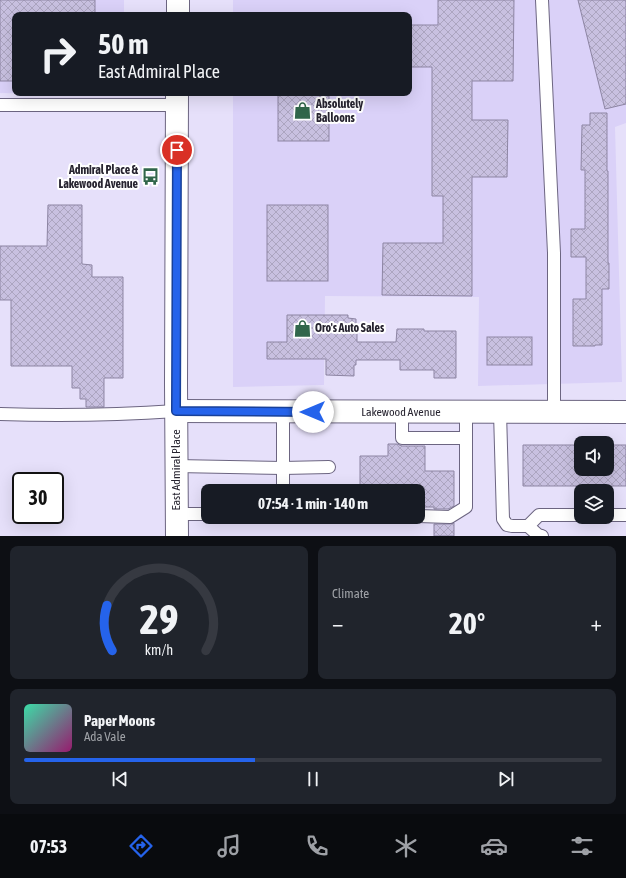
<!DOCTYPE html>
<html lang="en">
<head>
<meta charset="utf-8">
<style>
	body { margin:0; font-family:"Asap Condensed",sans-serif; background:#20242c; color:#f1f3f6; height:100vh; display:flex; flex-direction:column; font-size:15px; white-space:nowrap }
	* { box-sizing:border-box; margin:0 }
	p { font-size:13px; color:#9ea1a6 }
	.icon { flex:none; width:22px; height:22px; fill:none; stroke:currentColor; stroke-width:2; stroke-linecap:round; stroke-linejoin:round }
	.map { position:relative; height:536px; overflow:hidden }
	.drawer { display:flex; flex-direction:column; gap:10px; padding:10px; background:#0d0f14; flex:1 }
	.drawer>* { flex:none }
	.top-card { position:absolute; left:12px; top:12px; width:400px; height:84px; border-radius:8px; box-shadow:0 4px 16px #0002; background:#171b24; color:#f1f3f6; overflow:hidden }
	.tools { position:absolute; left:574px; top:436px; display:grid; gap:8px }
	.tools a { display:grid; place-items:center; width:40px; height:40px; border-radius:8px; background:#171b24; box-shadow:0 4px 16px #0002; font-size:20px }
	.speed { position:absolute; left:12px; top:472px; display:flex; gap:8px; font-size:20px; font-weight:700; text-align:center }
	.speed>* { display:grid; place-content:center; width:52px; height:52px; border-radius:50%; background:#171b24; box-shadow:0 4px 16px #0002; line-height:1 }
	.speed .limit { border:2px solid #111; border-radius:6px; background:#fff; color:#111 }
	.pin { position:absolute; display:grid; place-items:center; width:34px; height:34px; color:#fff; margin:-17px; border:2px solid #fff; border-radius:50%; box-shadow:0 1px 4px #0007 }
	.me { position:absolute; width:44px; margin:-22px; rotate:270deg; stroke-linejoin:round; filter:drop-shadow(0 0 3px #0008) }
	.turn { display:flex; align-items:center; gap:14px; height:84px; padding:0 20px; font-size:18px }
	.turn .icon { width:52px; height:52px; stroke-width:2.5 }
	.turn b { display:block; font-size:28px; line-height:34px }
	.big { font-size:30px; font-weight:700; line-height:1.1 }
	.drawer .tile { flex:1; display:flex; flex-direction:column; justify-content:center; gap:6px; min-width:0; padding:0 14px; border-radius:8px; background:#20242c }
	.drawer .dial { align-items:center; gap:0 }
	.dial svg { height:104px; overflow:visible; fill:none; stroke:#363941; stroke-width:7; stroke-linecap:round; text-anchor:middle }
	.dial text { fill:#f1f3f6; stroke:none }
	.song { display:flex; align-items:center; gap:12px }
	.cover { width:48px; height:48px; border-radius:6px; background:linear-gradient(135deg,hsl(160 70% 55%),hsl(320 70% 35%)) }
	.played { height:4px; border-radius:2px; background:linear-gradient(90deg,#2563eb 40%,#363941 40%) }
	.keys { display:flex; justify-content:space-around; direction:ltr }
	.heat { display:flex; justify-content:space-between; align-items:center; font-size:22px; direction:ltr }
	.drawer .tiles { flex:1; display:grid; gap:10px; grid-template-columns:1fr 1fr }
	.tile:last-child { grid-column:span 2 }
	.trip { position:absolute; left:201px; top:484px; width:224px; height:40px; border-radius:8px; background:#171b24; box-shadow:0 4px 16px #0002; font-weight:700; line-height:40px; text-align:center }
	.dock { display:flex; height:64px; justify-content:space-around; align-items:center; background:#090b0e; color:#9ea1a6 }
	.dock .icon { width:28px; height:28px }
	.dock .on { color:#2563eb }
	.dock b { font-size:18px; color:#f1f3f6 }
	.map>svg:first-child { display:block }
	.built { fill:#dad1f8 }
	.building { fill:url(#building-cross-hatch); stroke:#8d85a3 }
	.lines { fill:none; stroke-linecap:round; stroke-linejoin:round }
	.service-casing { stroke:#6c6581; stroke-width:14 }
	.minor-casing { stroke:#6c6581; stroke-width:24 }
	.secondary-casing { stroke:#6c6581; stroke-width:24 }
	.service { stroke:#fff; stroke-width:12 }
	.minor { stroke:#fff; stroke-width:22 }
	.secondary { stroke:#fff; stroke-width:22 }
	.route-casing { stroke:#184099; stroke-width:10 }
	.route { stroke:#2563eb; stroke-width:7 }
	.labels { text-anchor:middle; dominant-baseline:central; stroke-width:4; stroke-linejoin:round; paint-order:stroke }
	.poi-label { font-size:12px; font-weight:bold; fill:#272430; stroke:#fff; text-anchor:start }
	.street-label { font-size:12px; fill:#272430; stroke:#fff }
</style>
</head>
<body>
<div class="map">
<svg width="626" height="536" viewBox="0 0 626 536">
	<defs>
		<pattern id="building-cross-hatch" width="8" height="8" patternUnits="userSpaceOnUse"><rect width="8" height="8" fill="#c8c0e0"/><path d="M0 0l8 8M0 8l8-8" fill="none" stroke="#aca5c0"/></pattern>
	</defs>
	<rect width="100%" height="100%" fill="#e6e0fa"/>
	<g class="built">
		<polygon points="0,0 124,0 124,15 15,15 15,93 124,93 124,95 0,93"/>
		<polygon points="233,0 626,0 626,123 615,127 622,382 478,386 479,297 325,296 324,385 233,387 233,93 409,93 409,15 233,15"/>
	</g>
	<g class="building">
		<polygon points="0,0 95,0 95,15 15,15 15,81 0,81"/>
		<polygon points="438,0 514,0 513,81 472,81 472,120 508,120 507,177 472,177 472,296 382,295 383,243 443,243 443,196 432,196 432,67 409,67 409,25 438,25"/>
		<polygon points="578,0 626,0 626,104 605,109"/>
		<rect x="278" y="93" width="51" height="48"/>
		<polygon points="590,113 607,113 607,171 608,171 608,263 609,263 609,289 602,289 602,345 595,345 595,346 573,346 573,299 586,299 586,257 571,257 571,229 585,229 585,170 581,170 582,125 590,125"/>
		<polygon points="48,205 82,205 82,264 92,265 92,277 123,277 123,378 104,378 104,407 86,407 86,399 80,399 80,388 72,388 72,366 11,366 11,300 0,300 0,246 47,246"/>
		<rect x="267" y="205" width="61" height="76"/>
		<polygon points="287,315 348,315 348,318 356,319 356,325 357,325 357,342 396,342 397,329 424,329 424,331 456,331 456,378 434,378 434,370 400,370 400,360 356,360 356,365 354,365 354,376 326,375 326,359 267,359 267,342 287,342"/>
		<rect x="487" y="337" width="45" height="28"/>
		<polygon points="388,444 397,444 402,446 425,446 425,471 454,471 454,506 448,509 434,509 434,507 418,507 418,491 388,491 388,488 360,488 360,456 388,456"/>
		<polygon points="523,445 581,445 581,469 607,469 607,445 626,445 626,486 523,486"/>
		<polygon points="454,523 454,536 434,536 434,524 450,524"/>
	</g>
	<g class="lines">
		<defs>
			<g id="service">
				<polyline points="542,0 554,253 554,412"/>
				<polyline points="0,105 177,105"/>
				<polyline points="283,412 283,491"/>
				<polyline points="402,412 402,438 465,438"/>
				<polyline points="500,412 503,519 507,525 512,526 528,526 538,535 542,536"/>
				<path d="M0,414C59,416 117,415 176,411"/>
				<polyline points="176,466 283,468 329,467"/>
				<polyline points="177,514 208,514"/>
				<polyline points="607,515 626,515"/>
				<polyline points="418,516 450,517 466,507 466,412"/>
				<polyline points="528,526 539,515 581,515"/>
			</g>
			<polyline id="minor" points="176,411 626,412"/>
			<g id="secondary">
				<polyline points="178,15 178,0"/>
				<polyline points="177,536 176,384 177,93"/>
			</g>
		</defs>
		<use href="#service" class="service-casing"/>
		<use href="#minor" class="minor-casing"/>
		<use href="#secondary" class="secondary-casing"/>
		<use href="#service" class="service"/>
		<use href="#minor" class="minor"/>
		<use href="#secondary" class="secondary"/>
	</g>
	<g class="lines">
		<defs>
			<polyline id="route" points="177,150 176,411 313,412"/>
		</defs>
		<use href="#route" class="route-casing"/>
		<use href="#route" class="route"/>
	</g>
	<defs>
		<symbol id="shop-bare" viewBox="-9 -9 18 18"><path d="M-5-2.5h2.3a2.7 3.5 0 0 1 5.4 0H5L5.5 6h-11ZM-1.5-2.5h3a1.5 2.3 0 0 0-3 0Z" fill="#31664b" stroke="#fff" stroke-width="2.5" paint-order="stroke"/></symbol>
		<symbol id="bus-bare" viewBox="-9 -9 18 18"><path d="M-5-6H5V4H4V6H2V4H-2V6H-4V4H-5ZM-3.5-4V0h7V-4ZM-3.5 1.2v1.5H-2V1.2ZM2 1.2v1.5H3.5V1.2Z" fill="#31664b" stroke="#fff" stroke-width="2.5" paint-order="stroke"/></symbol>
	</defs>
	<g fill-rule="evenodd">
		<use href="#shop-bare" x="290" y="98" width="25" height="25"/>
		<use href="#bus-bare" x="138" y="164" width="25" height="25"/>
		<use href="#shop-bare" x="290" y="316" width="25" height="25"/>
	</g>
	<g class="labels">
		<g class="poi-label">
			<text x="316" y="104">Absolutely<tspan x="316" dy="14">Balloons</tspan></text>
			<text x="138" y="170" text-anchor="end">Admiral Place &amp;<tspan x="138" dy="14">Lakewood Avenue</tspan></text>
			<text x="315" y="328">Oro's Auto Sales</text>
		</g>
		<g class="street-label">
			<text x="401" y="412">Lakewood Avenue</text>
			<text transform="translate(176 470) rotate(-90)">East Admiral Place</text>
		</g>
	</g>
</svg>
<div class="tools">
<a><svg class="icon" aria-label="sound" viewBox="0 0 24 24"><path d="M4 9h4l5-4v14l-5-4H4zM17 9q2 3 0 6"/></svg></a>
<a><svg class="icon" aria-label="layers" viewBox="0 0 24 24"><path d="M12 4l9 5-9 5-9-5zM3 14l9 5 9-5"/></svg></a>
</div>
<div class="speed"><div class="limit">30</div></div>
<div class="pin" style="left:177px;top:150px;background:#d93025"><svg class="icon" aria-label="arrive" viewBox="0 0 24 24"><path d="M6 21V4h12l-3 4 3 4H6"/></svg></div>
<svg class="me" style="left:313px;top:412px" viewBox="-20 -20 40 40"><circle r="19" fill="#fff"/><path d="M0-13L10 11 0 6-10 11z" fill="#2563eb"/></svg>
<div class="trip">07:54 · 1 min · 140 m</div>
<div class="top-card">
<div class="turn"><svg class="icon" aria-label="right" viewBox="0 0 24 24"><path d="M7 20v-9h11M14 6l5 5-5 5"/></svg><div><b>50 m</b>East Admiral Place</div></div>
</div>
</div>
<section class="drawer">
<div class="tiles">
<div class="tile dial"><svg viewBox="0 0 100 80">
<path d="M14 69A42 42 0 1 1 86 69"/>
<path d="M14 69A42 42 0 0 1 10 34" stroke="#2563eb"/>
<text x="50" y="56" font-size="32" font-weight="700">29</text>
<text x="50" y="72" font-size="11">km/h</text>
</svg></div>
<div class="tile"><p>Climate</p>
<div class="heat"><a>−</a><b class="big">20°</b><a>+</a></div>
</div>
<div class="tile">
<div class="song"><i class="cover"></i><div><b>Paper Moons</b><p>Ada Vale</p></div></div>
<div class="played"></div>
<div class="keys"><svg class="icon" aria-label="previous" viewBox="0 0 24 24"><path d="M18 5L8 12l10 7zM5 5v14"/></svg><svg class="icon" aria-label="pause" viewBox="0 0 24 24"><path d="M8 5v14M16 5v14"/></svg><svg class="icon" aria-label="next" viewBox="0 0 24 24"><path d="M6 5l10 7-10 7zM19 5v14"/></svg></div>
</div>
</div>
</section>
<nav class="dock">
<b>07:53</b>
<svg class="icon on" aria-label="directions" viewBox="0 0 24 24"><path d="M12 3l9 9-9 9-9-9zM9 14v-3h6M13 9l2 2-2 2"/></svg>
<svg class="icon" aria-label="music" viewBox="0 0 24 24"><path d="M9 18V5l10-2v13"/><circle cx="6" cy="18" r="3"/><circle cx="16" cy="16" r="3"/></svg>
<svg class="icon" aria-label="phone" viewBox="0 0 24 24"><path d="M5 4h4l2 5-3 2q2 4 5 5l2-3 5 2v4C11 20 4 13 5 4z"/></svg>
<svg class="icon" aria-label="climate" viewBox="0 0 24 24"><path d="M12 3v18M4 7l16 10M4 17L20 7"/></svg>
<svg class="icon" aria-label="car" viewBox="0 0 24 24"><path d="M5 17H2v-5l4-1 3-4h7l3 4 3 1v5h-3M9 17h6M6 11h13"/><circle cx="7" cy="17" r="2"/><circle cx="17" cy="17" r="2"/></svg>
<svg class="icon" aria-label="filters" viewBox="0 0 24 24"><path d="M4 7h16M4 17h16"/><circle cx="9" cy="7" r="2"/><circle cx="15" cy="17" r="2"/></svg>
</nav>
</body>
</html>
